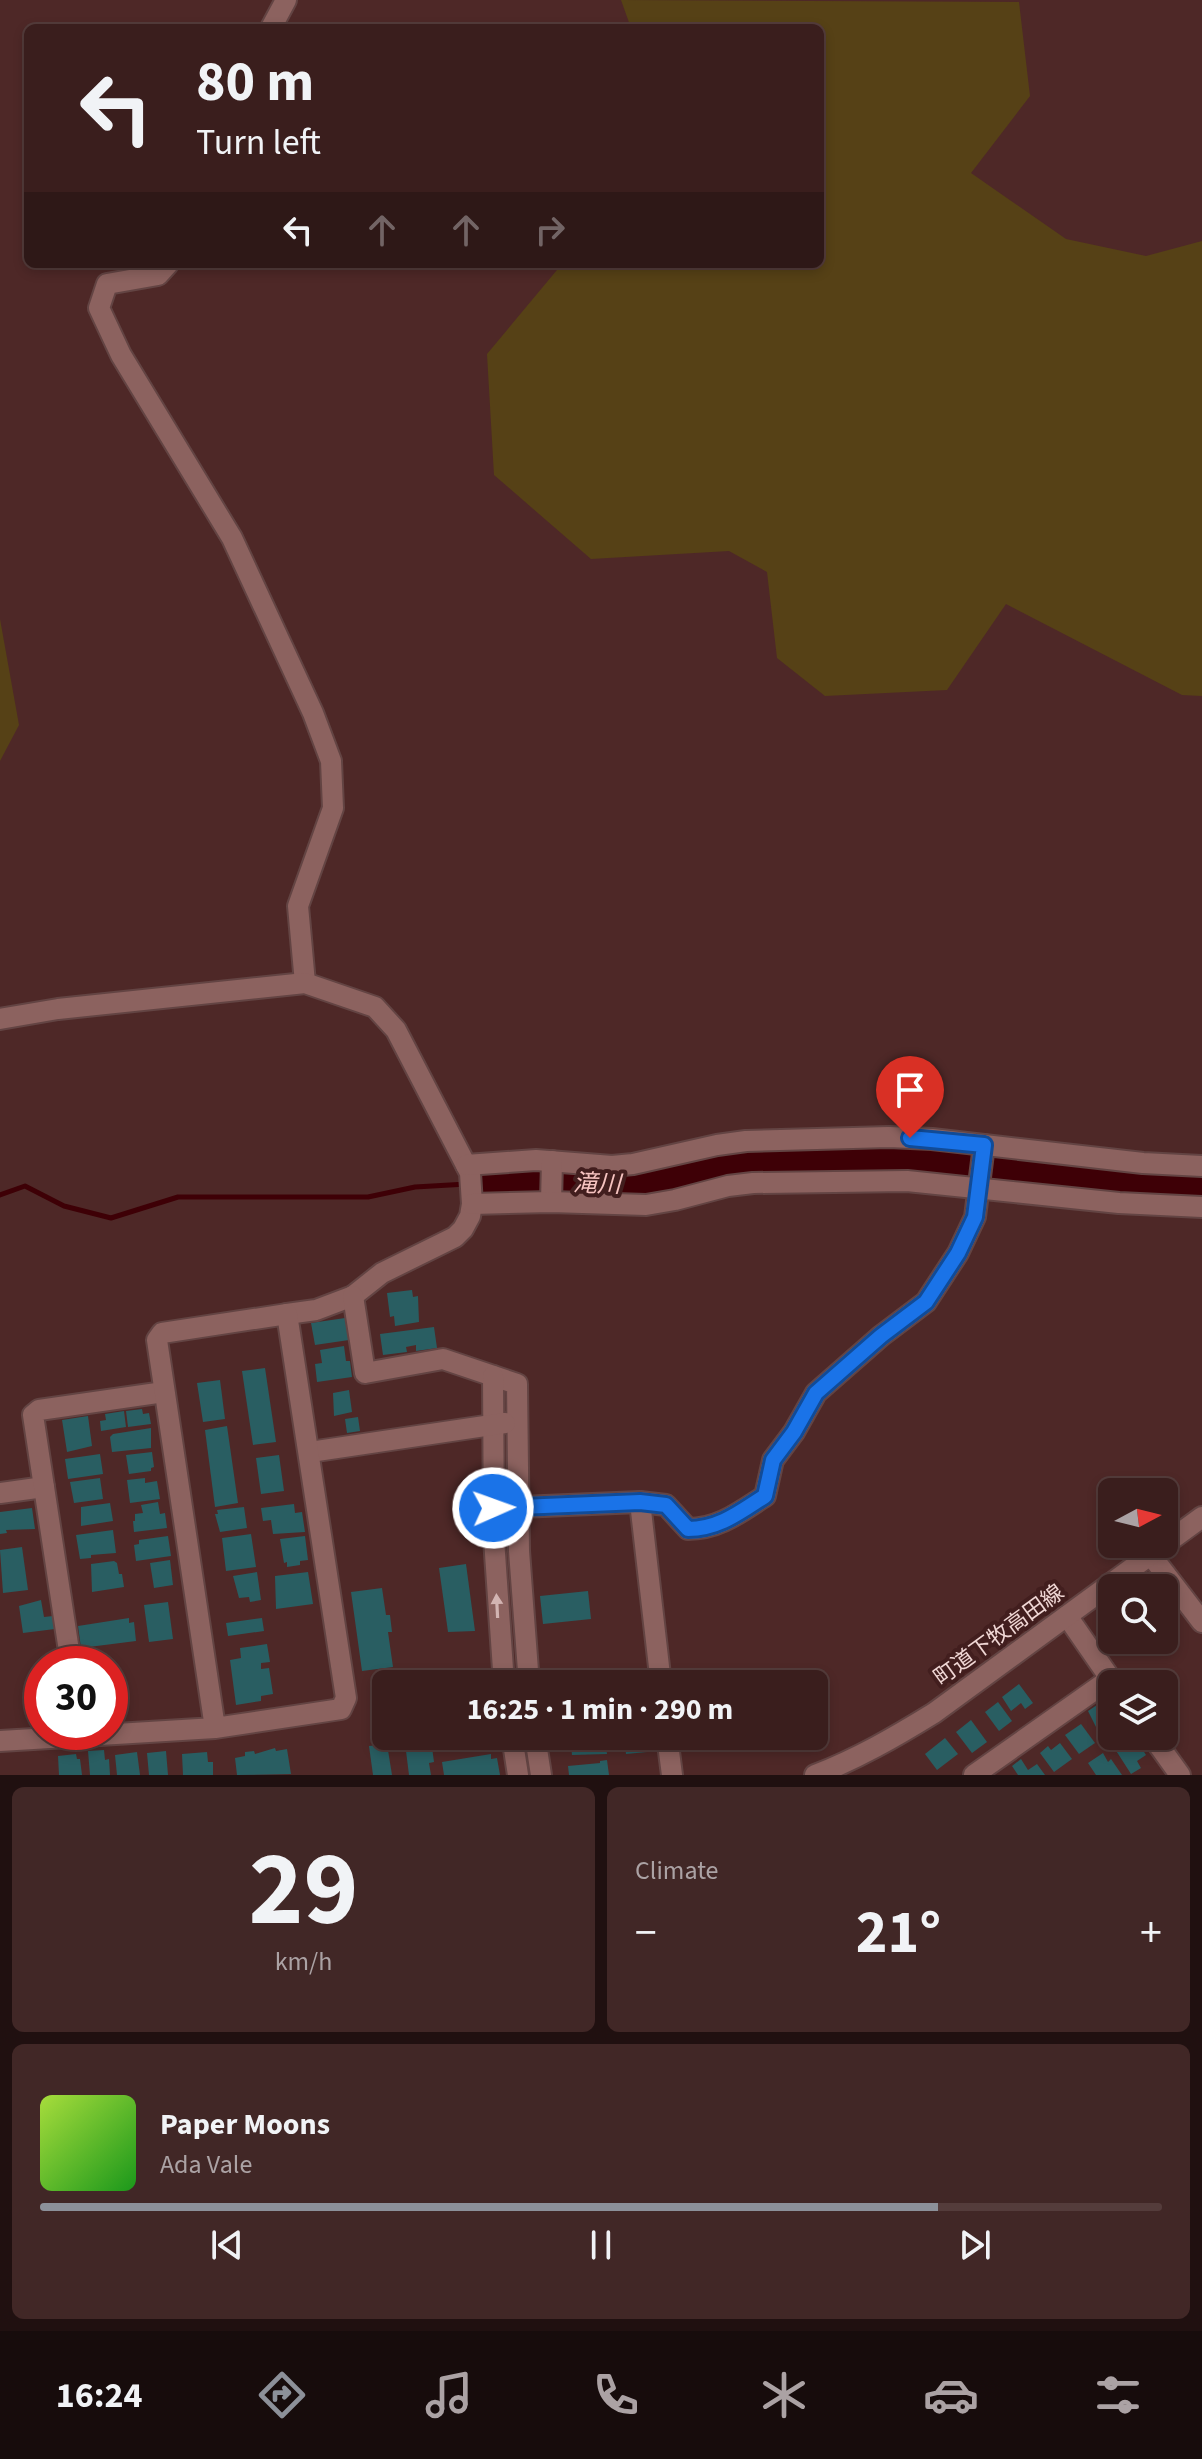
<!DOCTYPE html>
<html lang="en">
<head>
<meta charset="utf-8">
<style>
	body { margin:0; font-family:"Source Sans 3","Noto Sans JP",sans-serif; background:#412726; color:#f1f3f6; height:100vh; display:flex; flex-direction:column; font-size:30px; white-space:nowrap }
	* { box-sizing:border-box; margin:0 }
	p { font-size:26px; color:#aba2a4 }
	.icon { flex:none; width:44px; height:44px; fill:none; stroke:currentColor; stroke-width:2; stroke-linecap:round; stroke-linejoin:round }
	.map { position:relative; height:1775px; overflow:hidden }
	.panel { display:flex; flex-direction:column; gap:12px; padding:12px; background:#201010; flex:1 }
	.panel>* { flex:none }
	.top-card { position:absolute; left:24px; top:24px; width:800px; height:244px; border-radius:12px; box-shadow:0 4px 12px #0003,0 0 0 2px #543c3b; background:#3a1e1d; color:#f1f3f6; overflow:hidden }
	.needle { width:52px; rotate:83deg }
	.fabs { position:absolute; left:1098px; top:1478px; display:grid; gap:16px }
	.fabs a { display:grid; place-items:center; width:80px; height:80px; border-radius:12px; background:#3a1e1d; box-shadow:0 4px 12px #0003,0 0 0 2px #543c3b; font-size:40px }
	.speed { position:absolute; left:24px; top:1646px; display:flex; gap:16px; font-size:40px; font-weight:700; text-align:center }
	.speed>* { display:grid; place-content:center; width:104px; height:104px; border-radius:50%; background:#3a1e1d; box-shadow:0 4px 12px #0003,0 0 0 2px #543c3b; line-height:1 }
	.speed .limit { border:12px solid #d22; background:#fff; color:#111 }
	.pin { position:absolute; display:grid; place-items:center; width:68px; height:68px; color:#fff; margin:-82px -34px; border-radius:50% 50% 50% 0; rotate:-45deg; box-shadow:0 0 8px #0007 }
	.pin .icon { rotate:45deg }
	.me { position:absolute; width:88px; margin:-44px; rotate:88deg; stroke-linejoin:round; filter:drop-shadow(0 0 6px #0008) }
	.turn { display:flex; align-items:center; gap:28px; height:168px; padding:0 40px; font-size:36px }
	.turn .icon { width:104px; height:104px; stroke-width:2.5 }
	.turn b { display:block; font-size:56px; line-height:68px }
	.lanes { display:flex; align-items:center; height:76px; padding:0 40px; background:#0003; justify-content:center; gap:40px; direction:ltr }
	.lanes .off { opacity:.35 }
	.big { font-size:60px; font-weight:700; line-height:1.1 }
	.panel .tile { flex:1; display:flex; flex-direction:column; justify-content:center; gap:12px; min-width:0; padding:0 28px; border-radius:12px; background:#412726 }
	.panel .dial { align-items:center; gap:0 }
	.dial b { font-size:104px; line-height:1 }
	.song { display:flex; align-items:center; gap:24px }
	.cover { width:96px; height:96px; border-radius:12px; background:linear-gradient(135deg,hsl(80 70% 55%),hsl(120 70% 35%)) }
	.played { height:8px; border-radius:4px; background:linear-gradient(90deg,#8c9099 80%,#543c3b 80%) }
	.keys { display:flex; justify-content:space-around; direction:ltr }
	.heat { display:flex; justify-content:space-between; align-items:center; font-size:44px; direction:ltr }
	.panel .tiles { flex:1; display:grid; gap:12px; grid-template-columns:1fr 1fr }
	.tile:last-child { grid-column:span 2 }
	.trip { position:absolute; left:372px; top:1670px; width:456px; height:80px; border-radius:12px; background:#3a1e1d; box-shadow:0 4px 12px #0003,0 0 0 2px #543c3b; font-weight:700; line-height:80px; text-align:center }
	.tabs { display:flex; height:128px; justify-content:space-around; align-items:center; background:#170c0c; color:#aba2a4 }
	.tabs .icon { width:56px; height:56px }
	.tabs .on { color:#8c9099 }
	.tabs b { font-size:36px; color:#f1f3f6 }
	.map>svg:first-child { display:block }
	.green { fill:#564116 }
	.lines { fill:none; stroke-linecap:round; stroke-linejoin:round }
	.stream { stroke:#3e0006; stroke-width:5 }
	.river { stroke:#3e0006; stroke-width:32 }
	.building { fill:#295e62 }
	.minor-casing { stroke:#634443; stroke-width:24 }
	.tertiary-casing { stroke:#634443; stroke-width:24 }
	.minor { stroke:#8c625f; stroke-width:20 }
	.tertiary { stroke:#8c625f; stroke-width:20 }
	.oneway { fill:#d2b4b2 }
	.route-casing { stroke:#114b97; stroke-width:20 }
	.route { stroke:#1a73e8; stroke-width:14 }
	.labels { text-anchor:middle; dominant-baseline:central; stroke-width:8; stroke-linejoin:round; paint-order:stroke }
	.street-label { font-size:22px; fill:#f0d7d5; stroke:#421e1e }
	.water-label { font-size:24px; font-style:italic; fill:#f7c4c1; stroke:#421e1e }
</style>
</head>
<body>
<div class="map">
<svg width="1202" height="1775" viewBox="0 0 1202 1775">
	<rect width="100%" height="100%" fill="#4e2827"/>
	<g class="green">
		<polygon points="621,0 1019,2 1030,96 971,173 1066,239 1146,256 1202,241 1202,696 1182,695 1006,604 947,690 825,696 777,658 767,572 729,551 591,559 494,475 487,354 562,264 820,264 820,28 631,28"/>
		<polygon points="0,619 19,725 0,761"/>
	</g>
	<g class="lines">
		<polyline class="stream" points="0,1195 25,1186 64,1206 111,1218 178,1197 368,1197 415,1187 467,1184"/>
		<polyline class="river" points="479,1183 533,1182 637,1185 730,1165 881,1160 934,1161 1141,1184 1202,1187"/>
	</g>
	<g class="building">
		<polygon points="412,1290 413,1297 418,1296 419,1322 395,1326 394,1316 390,1317 387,1293"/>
		<polygon points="345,1318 349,1340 315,1345 311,1323"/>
		<polygon points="434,1327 437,1348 416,1351 416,1345 406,1347 407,1352 383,1355 380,1334"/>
		<polygon points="344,1346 346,1361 350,1361 352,1377 317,1382 315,1364 322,1363 320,1350"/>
		<polygon points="265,1368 276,1442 253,1445 242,1371"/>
		<polygon points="220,1380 225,1419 203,1422 197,1383"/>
		<polygon points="349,1390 352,1412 334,1416 333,1393"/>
		<polygon points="142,1409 143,1414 149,1413 151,1424 128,1427 126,1411"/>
		<polygon points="124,1411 126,1427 101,1431 100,1421 106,1420 105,1414"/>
		<polygon points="88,1416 92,1446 67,1452 62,1420"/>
		<polygon points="358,1417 360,1431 347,1433 345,1419"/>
		<polygon points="227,1426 238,1503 215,1507 205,1430"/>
		<polygon points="151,1428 151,1448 112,1452 110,1437 113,1434"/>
		<polygon points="152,1452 154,1467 151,1468 151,1471 129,1474 126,1455"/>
		<polygon points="100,1454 103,1474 68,1479 65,1459"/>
		<polygon points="279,1455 284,1491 261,1494 256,1458"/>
		<polygon points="100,1478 103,1499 74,1503 70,1482"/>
		<polygon points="145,1478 145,1483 157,1481 160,1499 130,1503 127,1480"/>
		<polygon points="158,1502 160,1514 165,1513 167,1528 134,1532 133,1521 135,1521 135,1514 143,1513 141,1505"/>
		<polygon points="110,1503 113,1521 81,1526 81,1507"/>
		<polygon points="294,1504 295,1513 302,1512 305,1532 273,1534 271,1520 263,1521 261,1508"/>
		<polygon points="244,1507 247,1528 220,1532 215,1514 218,1514 217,1510"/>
		<polygon points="32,1508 35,1529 6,1530 7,1533 0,1534 0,1512"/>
		<polygon points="113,1530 116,1553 91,1555 91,1558 80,1559 76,1535"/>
		<polygon points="251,1534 256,1567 226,1571 222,1538"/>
		<polygon points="168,1536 171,1556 136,1561 134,1545 139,1544 139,1540"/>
		<polygon points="305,1536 308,1560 300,1561 300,1565 287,1567 287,1562 284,1563 280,1539"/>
		<polygon points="22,1547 28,1590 3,1593 0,1550"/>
		<polygon points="170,1560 173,1585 154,1588 150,1563"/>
		<polygon points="114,1561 117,1563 119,1574 122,1574 124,1587 92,1592 91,1564"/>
		<polygon points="466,1564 475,1631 448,1632 439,1568"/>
		<polygon points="257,1572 261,1600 250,1602 249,1597 239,1598 233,1576"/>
		<polygon points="308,1572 313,1604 276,1609 275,1576"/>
		<polygon points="382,1588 386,1615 390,1615 392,1632 388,1632 393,1667 362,1671 351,1592"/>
		<polygon points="588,1591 591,1619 543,1624 540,1596"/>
		<polygon points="41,1600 44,1617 53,1616 55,1629 23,1633 19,1606"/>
		<polygon points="168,1602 173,1639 149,1642 144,1605"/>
		<polygon points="129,1618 129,1623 134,1622 136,1641 81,1648 78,1626"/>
		<polygon points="262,1618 264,1631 228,1636 226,1623"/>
		<polygon points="267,1644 270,1662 261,1663 261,1669 269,1668 273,1694 261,1696 261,1701 236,1705 230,1660 241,1658 240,1648"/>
		<polygon points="1019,1684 1033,1703 1025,1709 1021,1703 1011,1711 1002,1697"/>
		<polygon points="1103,1701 1112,1714 1112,1730 1101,1737 1088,1711"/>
		<polygon points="998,1702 1012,1721 999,1731 985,1712"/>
		<polygon points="971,1720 987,1742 972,1753 956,1732"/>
		<polygon points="1081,1724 1095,1743 1079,1754 1065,1735"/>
		<polygon points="570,1736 605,1736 607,1754 572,1755"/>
		<polygon points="624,1736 646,1736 647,1752 626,1754"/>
		<polygon points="1126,1736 1134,1736 1146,1755 1137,1761 1141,1768 1131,1774 1115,1749 1123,1744 1120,1740"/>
		<polygon points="945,1738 958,1754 937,1770 925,1754"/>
		<polygon points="1060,1743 1072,1759 1054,1772 1040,1753 1048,1746 1051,1750"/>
		<polygon points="387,1744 392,1775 373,1775 369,1746"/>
		<polygon points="432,1747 434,1762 429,1763 431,1775 409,1775 406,1751"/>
		<polygon points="275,1748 276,1751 287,1749 291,1774 237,1775 235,1758 245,1756 245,1752 254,1751 255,1754"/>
		<polygon points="104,1750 105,1760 109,1759 110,1775 90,1775 88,1751"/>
		<polygon points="166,1751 168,1775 149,1775 147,1753"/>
		<polygon points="137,1752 140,1775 117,1775 115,1755"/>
		<polygon points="207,1752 208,1762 213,1762 213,1775 183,1775 182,1754"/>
		<polygon points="1103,1753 1108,1762 1111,1759 1122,1775 1096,1775 1088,1763"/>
		<polygon points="76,1754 77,1759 80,1759 82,1775 59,1775 58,1756"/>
		<polygon points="491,1754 491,1759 497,1758 500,1775 444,1775 442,1762"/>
		<polygon points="1021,1759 1028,1770 1037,1764 1045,1775 1018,1775 1012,1766"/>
		<polygon points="607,1760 609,1775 569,1775 568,1766 600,1763 600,1761"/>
	</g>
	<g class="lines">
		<defs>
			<g id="minor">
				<polyline points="271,28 286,0"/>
				<polyline points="168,264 158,275 107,284 99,308 121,355 232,538 313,713 331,761 333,808 298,906 305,983"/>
				<polyline points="0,1019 58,1009 305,983 375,1007 396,1030 470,1173 472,1204 470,1216 463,1229 455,1237 382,1273 353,1296 316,1310 287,1314"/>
				<polyline points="466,1165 536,1160 612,1166 633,1164 717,1145 746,1141 889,1137 932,1139 1143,1163 1202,1166"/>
				<polyline points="551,1202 552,1161"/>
				<polyline points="472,1204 551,1202 646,1205 675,1200 728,1186 753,1183 907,1181 1119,1203 1202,1207"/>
				<polyline points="353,1296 365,1373 443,1359 517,1384 519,1551 529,1684"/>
				<polyline points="493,1376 494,1539 504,1684"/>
				<polyline points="310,1452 505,1423"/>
				<polyline points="0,1493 44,1487"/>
				<path d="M640,1502L666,1505L688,1529C719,1529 740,1512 765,1496L773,1460L794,1432L816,1393L881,1336L926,1302L958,1253L975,1217L984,1145"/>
				<polyline points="493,1508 640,1502 661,1684"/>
				<polyline points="1150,1554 1202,1622"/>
				<polyline points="1067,1616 1114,1684"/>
				<polyline points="71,1664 33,1415 39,1410 164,1392"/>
				<polyline points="512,1736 518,1775"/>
				<polyline points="535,1736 541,1775"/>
				<polyline points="667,1736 672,1775"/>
				<polyline points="1152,1736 1180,1775"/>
				<polyline points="0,1741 215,1728 341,1709 346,1698 287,1314 162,1333 157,1340 215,1728"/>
				<polyline points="974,1775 1110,1679"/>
			</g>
			<path id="tertiary" d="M815,1775C857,1759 895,1737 934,1713L1202,1517"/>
		</defs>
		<use href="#minor" class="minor-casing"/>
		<use href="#tertiary" class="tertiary-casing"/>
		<use href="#minor" class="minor"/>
		<use href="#tertiary" class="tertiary"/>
	</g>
	<defs><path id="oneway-solid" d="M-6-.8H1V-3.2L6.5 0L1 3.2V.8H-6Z" transform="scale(2)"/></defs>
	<use class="oneway" href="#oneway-solid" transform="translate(497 1606) rotate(-93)"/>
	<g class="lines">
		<defs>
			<path id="route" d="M493,1508L640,1502L666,1505L688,1529C719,1529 740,1512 765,1496L773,1460L794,1432L816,1393L881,1336L926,1302L958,1253L975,1217L984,1145L910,1138"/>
		</defs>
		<use href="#route" class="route-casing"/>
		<use href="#route" class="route"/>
	</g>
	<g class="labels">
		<g class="street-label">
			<text transform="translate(999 1635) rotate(-36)">町道下牧高田線</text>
		</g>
		<g class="water-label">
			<text transform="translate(597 1184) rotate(2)">滝川</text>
		</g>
	</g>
</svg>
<div class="fabs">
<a><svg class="needle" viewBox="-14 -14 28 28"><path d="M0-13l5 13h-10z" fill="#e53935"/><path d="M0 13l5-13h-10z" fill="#aba2a4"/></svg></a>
<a><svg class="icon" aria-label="search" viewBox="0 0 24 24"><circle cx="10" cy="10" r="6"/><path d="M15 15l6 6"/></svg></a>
<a><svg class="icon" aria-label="layers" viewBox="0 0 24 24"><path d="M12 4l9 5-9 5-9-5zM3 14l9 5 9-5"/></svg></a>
</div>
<div class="speed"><div class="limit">30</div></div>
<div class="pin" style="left:910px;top:1138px;background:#d93025"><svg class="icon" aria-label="arrive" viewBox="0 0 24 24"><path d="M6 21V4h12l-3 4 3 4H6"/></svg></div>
<svg class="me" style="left:493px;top:1508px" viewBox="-20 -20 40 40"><circle r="17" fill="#1a73e8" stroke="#fff" stroke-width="3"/><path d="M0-11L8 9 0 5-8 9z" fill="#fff"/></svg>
<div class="trip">16:25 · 1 min · 290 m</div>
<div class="top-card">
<div class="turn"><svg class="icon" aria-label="left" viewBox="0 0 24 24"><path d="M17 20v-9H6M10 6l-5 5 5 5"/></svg><div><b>80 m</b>Turn left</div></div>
<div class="lanes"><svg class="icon" aria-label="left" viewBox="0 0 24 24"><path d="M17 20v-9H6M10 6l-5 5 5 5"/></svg><svg class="icon off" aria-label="ahead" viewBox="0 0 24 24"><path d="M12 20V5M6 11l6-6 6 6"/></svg><svg class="icon off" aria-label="ahead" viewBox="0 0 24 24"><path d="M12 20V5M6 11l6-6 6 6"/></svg><svg class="icon off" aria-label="right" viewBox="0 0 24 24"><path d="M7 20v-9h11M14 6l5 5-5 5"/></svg></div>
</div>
</div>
<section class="panel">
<div class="tiles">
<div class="tile dial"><b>29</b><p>km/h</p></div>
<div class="tile"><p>Climate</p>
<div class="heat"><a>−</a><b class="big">21°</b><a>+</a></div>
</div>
<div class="tile">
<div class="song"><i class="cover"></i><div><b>Paper Moons</b><p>Ada Vale</p></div></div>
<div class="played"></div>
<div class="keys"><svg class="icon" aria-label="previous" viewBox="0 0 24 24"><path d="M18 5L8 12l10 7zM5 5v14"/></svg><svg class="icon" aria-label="pause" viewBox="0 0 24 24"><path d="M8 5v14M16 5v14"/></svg><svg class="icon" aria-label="next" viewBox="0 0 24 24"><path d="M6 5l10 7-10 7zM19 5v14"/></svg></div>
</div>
</div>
</section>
<nav class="tabs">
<b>16:24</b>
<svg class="icon on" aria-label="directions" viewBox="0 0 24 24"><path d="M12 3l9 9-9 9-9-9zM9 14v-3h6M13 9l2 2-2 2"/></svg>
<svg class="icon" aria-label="music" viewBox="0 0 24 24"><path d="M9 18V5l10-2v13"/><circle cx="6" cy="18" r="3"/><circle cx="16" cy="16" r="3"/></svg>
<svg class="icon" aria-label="phone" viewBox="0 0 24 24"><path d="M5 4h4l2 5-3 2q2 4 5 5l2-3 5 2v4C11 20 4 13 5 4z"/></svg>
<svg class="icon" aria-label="climate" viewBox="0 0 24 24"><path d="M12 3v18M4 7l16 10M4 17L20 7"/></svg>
<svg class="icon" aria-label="car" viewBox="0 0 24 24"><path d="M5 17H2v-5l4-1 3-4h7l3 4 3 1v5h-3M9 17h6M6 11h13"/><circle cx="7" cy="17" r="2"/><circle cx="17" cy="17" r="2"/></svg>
<svg class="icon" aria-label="filters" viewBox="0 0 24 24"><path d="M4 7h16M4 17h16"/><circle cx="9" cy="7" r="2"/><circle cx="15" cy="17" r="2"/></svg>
</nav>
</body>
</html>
